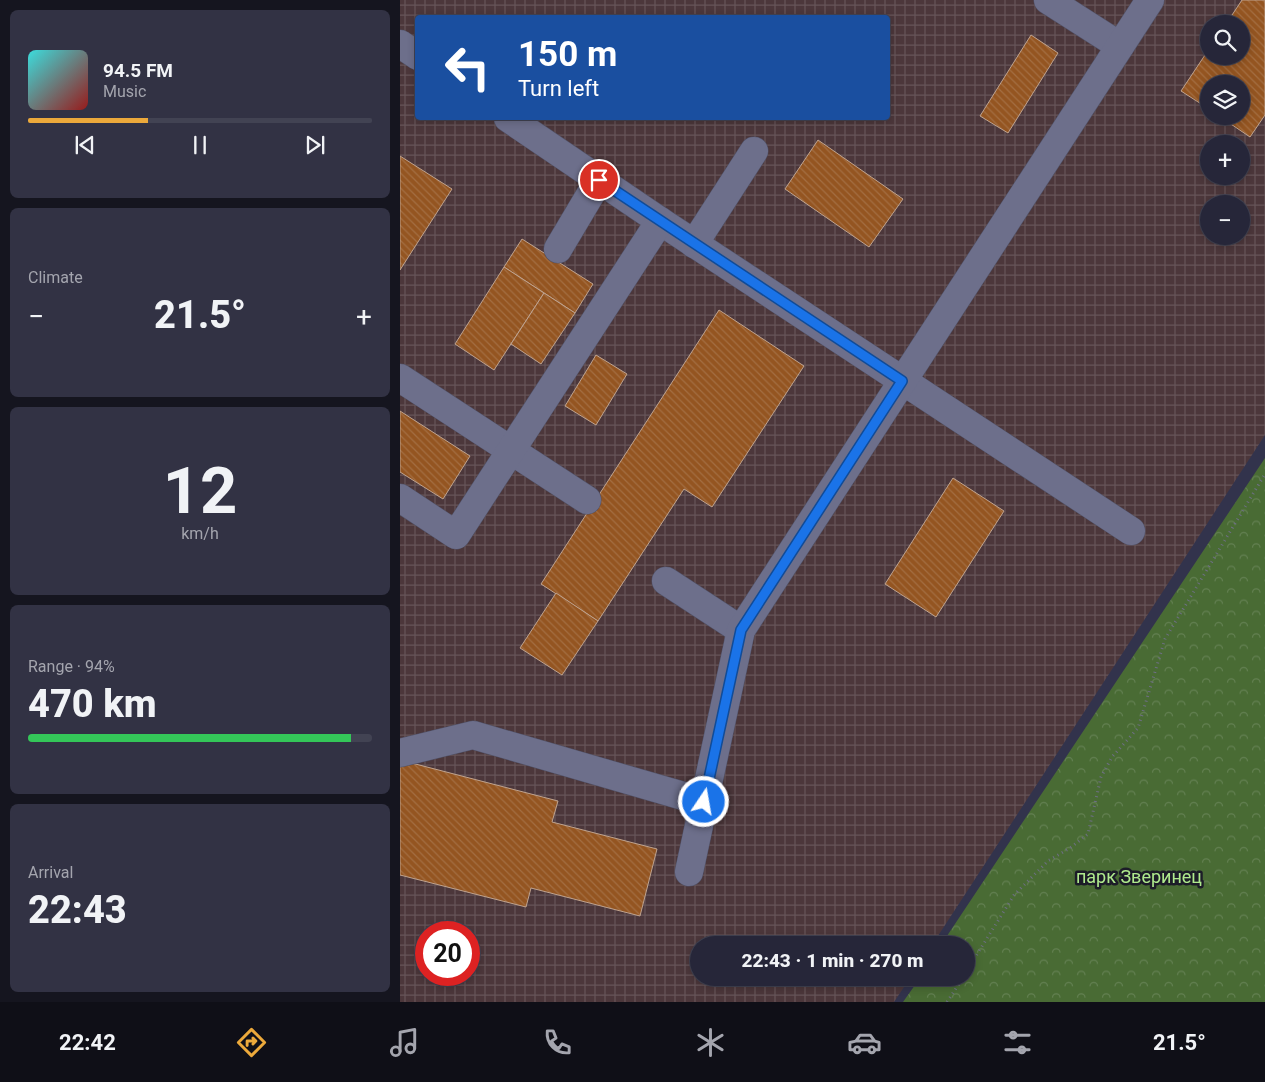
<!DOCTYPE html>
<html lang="en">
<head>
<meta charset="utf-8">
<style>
	body { margin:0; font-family:Roboto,sans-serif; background:#323244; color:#f1f3f6; height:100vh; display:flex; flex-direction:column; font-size:19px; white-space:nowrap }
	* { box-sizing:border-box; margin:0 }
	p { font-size:16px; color:#a4a5ae }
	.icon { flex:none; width:28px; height:28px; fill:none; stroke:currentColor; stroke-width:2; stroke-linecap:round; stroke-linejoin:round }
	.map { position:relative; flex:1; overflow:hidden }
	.sheet { display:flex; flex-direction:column; gap:10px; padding:10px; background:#15151f; width:400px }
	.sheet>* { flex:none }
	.top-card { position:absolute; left:15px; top:15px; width:475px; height:105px; border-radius:5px; box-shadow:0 2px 8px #0003,0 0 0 1px #424353; background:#1a4fa0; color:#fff; overflow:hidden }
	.fabs { position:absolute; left:800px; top:15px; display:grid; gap:10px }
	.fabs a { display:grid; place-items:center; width:50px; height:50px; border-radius:50%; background:#262639; box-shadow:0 2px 8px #0003,0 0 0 1px #424353; font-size:25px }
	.speed { position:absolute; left:15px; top:921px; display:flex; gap:10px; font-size:25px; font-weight:700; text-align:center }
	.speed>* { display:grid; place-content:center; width:65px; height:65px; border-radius:50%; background:#262639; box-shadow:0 2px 8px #0003,0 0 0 1px #424353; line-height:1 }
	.speed .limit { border:8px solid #d22; background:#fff; color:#111 }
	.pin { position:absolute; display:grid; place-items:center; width:42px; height:42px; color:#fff; margin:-21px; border:2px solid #fff; border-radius:50%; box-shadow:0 1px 5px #0007 }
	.me { position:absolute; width:55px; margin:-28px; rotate:12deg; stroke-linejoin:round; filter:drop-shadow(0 0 4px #0008) }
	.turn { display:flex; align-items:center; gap:18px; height:105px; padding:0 20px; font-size:22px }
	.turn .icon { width:65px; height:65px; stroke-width:2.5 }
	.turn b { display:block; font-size:35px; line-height:42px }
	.big { font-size:38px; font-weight:800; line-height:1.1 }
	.sheet .widget { flex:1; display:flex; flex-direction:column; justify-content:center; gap:8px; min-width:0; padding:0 18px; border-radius:8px; background:#323244 }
	.sheet .dial { align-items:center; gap:0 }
	.dial b { font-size:65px; line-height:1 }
	.song { display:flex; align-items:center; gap:15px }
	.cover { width:60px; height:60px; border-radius:8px; background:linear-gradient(135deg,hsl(180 70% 55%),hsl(0 70% 35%)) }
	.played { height:5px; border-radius:2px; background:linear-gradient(90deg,#eca93b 35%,#424353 35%) }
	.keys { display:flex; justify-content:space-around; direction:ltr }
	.heat { display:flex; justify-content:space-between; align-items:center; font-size:28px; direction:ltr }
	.charge { height:8px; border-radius:4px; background:linear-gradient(90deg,#34c759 94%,#424353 0) }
	.trip { position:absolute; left:290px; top:936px; width:285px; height:50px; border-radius:25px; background:#262639; box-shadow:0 2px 8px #0003,0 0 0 1px #424353; font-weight:800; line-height:50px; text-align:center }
	.tabs { display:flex; height:80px; justify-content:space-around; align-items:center; background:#0f0f17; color:#a4a5ae }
	.tabs .icon { width:35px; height:35px }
	.tabs .selected { color:#eca93b }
	.tabs b { font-size:22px; color:#f1f3f6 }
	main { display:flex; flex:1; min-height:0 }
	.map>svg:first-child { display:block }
	.industrial { fill:url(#industrial-grid); fill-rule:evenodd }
	.park { fill:url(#park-crowns) }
	.building { fill:url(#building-back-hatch); stroke:#bfa38f }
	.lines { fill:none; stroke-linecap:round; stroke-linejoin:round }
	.minor-casing { stroke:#505166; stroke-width:29 }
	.path { stroke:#6e6f85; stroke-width:3; stroke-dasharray:1 4; stroke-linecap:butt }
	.minor { stroke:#6d6f8b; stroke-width:28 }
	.route-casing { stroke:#114b97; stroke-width:12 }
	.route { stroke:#1a73e8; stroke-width:9 }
	.labels { text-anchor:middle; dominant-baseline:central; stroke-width:5; stroke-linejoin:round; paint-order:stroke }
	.park-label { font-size:18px; fill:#afea8d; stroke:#1c1c28 }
</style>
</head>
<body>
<main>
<section class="sheet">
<div class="widget">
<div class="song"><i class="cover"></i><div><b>94.5 FM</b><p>Music</p></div></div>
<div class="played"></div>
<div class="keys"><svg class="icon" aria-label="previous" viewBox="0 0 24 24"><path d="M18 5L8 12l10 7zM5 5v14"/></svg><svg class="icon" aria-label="pause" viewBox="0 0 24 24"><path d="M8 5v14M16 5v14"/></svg><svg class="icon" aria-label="next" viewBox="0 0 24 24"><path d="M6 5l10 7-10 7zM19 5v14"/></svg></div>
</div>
<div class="widget"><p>Climate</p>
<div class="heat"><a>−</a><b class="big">21.5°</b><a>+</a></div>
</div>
<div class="widget dial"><b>12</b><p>km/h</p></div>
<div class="widget"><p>Range · 94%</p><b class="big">470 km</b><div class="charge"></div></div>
<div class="widget"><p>Arrival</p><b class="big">22:43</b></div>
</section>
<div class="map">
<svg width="865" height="1002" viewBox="0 0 865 1002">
	<defs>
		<pattern id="industrial-grid" width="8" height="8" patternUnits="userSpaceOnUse" patternTransform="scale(1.25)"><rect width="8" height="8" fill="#4c373b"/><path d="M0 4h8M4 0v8" fill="none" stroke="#665458"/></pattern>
		<pattern id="park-crowns" width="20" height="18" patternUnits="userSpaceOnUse" patternTransform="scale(1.25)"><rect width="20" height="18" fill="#496b34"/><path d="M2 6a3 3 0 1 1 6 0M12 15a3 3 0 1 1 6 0" fill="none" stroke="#638052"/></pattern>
		<pattern id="building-back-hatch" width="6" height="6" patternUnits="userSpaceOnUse" patternTransform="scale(1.25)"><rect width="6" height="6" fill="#945521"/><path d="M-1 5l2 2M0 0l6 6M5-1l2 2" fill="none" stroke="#a36e42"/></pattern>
	</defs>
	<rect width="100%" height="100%" fill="#32334c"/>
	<path class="industrial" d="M0,0H865V435L532,945H299V978H510L494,1002H0ZM18,18H488V118H18ZM809,24H841V56H809ZM809,84H841V116H809ZM809,144H841V176H809ZM809,204H841V236H809ZM26,932H69V975H26Z"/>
	<polygon class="park" points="865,458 865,1002 503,1002 520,978 566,978 566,945 541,945"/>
	<g class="building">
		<polygon points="842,0 865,0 865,115 850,137 819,116 841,116 841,84 809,84 809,109 781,91 809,49 809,56 841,56 841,24 826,24"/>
		<polygon points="631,35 658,53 608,133 580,116"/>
		<polygon points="418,140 503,199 469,247 385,189"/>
		<polygon points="0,156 52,189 0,270"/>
		<polygon points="122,239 193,284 175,313 104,267"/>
		<polygon points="104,267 144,293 94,370 55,344"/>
		<polygon points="144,293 175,313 141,364 111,344"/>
		<polygon points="319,310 404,366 312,507 284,489 198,621 141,584"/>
		<polygon points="196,355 227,374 196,425 165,406"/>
		<polygon points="0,411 70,456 43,499 0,472"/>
		<polygon points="553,478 604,511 536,617 485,584"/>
		<polygon points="156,593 198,621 162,675 120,648"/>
		<polygon points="0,760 158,801 152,822 257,849 240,916 131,888 126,907 0,875"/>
	</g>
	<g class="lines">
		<defs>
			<g id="minor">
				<polyline points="648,0 720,46"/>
				<polyline points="0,44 18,56"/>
				<polyline points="108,118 260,221 731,531"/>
				<polyline points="294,244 354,151"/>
				<polyline points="158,249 199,180"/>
				<polyline points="0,378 187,500"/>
				<polyline points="0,498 56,535 260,221"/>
				<polyline points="266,581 341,630"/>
				<polyline points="0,753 73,735 304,802"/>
				<polyline points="289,872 341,630 750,0"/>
			</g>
		</defs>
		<use href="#minor" class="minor-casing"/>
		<g class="path">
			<polyline points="566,972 614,895 648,861 670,848 688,834 701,777 712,757 738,728 765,639 865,474"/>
			<polyline points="547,1002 563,978"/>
		</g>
		<use href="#minor" class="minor"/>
	</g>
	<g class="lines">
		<defs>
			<polyline id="route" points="199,180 502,381 341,630 304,802"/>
		</defs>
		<use href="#route" class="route-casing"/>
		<use href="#route" class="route"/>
	</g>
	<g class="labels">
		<g class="park-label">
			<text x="739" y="876">парк Зверинец</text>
		</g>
	</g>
</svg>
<div class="fabs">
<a><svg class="icon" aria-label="search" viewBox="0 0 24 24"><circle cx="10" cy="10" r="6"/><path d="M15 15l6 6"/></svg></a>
<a><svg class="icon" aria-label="layers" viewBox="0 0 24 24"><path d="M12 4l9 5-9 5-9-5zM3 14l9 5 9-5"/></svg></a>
<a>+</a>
<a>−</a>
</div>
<div class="speed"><div class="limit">20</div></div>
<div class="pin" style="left:199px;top:180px;background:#d93025"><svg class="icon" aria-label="arrive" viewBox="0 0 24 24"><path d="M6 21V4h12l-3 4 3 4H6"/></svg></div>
<svg class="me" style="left:304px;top:802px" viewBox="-20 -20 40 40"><circle r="17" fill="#1a73e8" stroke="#fff" stroke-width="3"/><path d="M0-11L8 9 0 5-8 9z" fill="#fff"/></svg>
<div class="trip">22:43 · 1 min · 270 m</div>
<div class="top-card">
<div class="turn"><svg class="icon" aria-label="left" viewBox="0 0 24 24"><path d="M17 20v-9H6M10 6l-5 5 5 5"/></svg><div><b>150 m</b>Turn left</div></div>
</div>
</div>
</main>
<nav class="tabs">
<b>22:42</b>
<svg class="icon selected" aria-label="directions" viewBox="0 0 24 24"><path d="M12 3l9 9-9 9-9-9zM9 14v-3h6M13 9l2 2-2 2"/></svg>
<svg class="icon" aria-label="music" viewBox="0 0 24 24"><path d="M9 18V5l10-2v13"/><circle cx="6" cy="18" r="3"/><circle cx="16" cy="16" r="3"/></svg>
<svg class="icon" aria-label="phone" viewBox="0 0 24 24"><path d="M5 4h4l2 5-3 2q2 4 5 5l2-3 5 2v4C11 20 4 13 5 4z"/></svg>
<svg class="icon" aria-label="climate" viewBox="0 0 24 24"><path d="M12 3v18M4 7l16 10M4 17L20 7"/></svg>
<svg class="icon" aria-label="car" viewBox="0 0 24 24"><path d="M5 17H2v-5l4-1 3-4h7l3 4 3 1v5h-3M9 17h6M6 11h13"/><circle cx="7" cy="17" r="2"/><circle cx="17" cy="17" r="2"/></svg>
<svg class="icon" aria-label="filters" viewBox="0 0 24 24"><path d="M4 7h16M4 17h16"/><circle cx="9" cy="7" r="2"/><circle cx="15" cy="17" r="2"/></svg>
<b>21.5°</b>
</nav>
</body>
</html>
